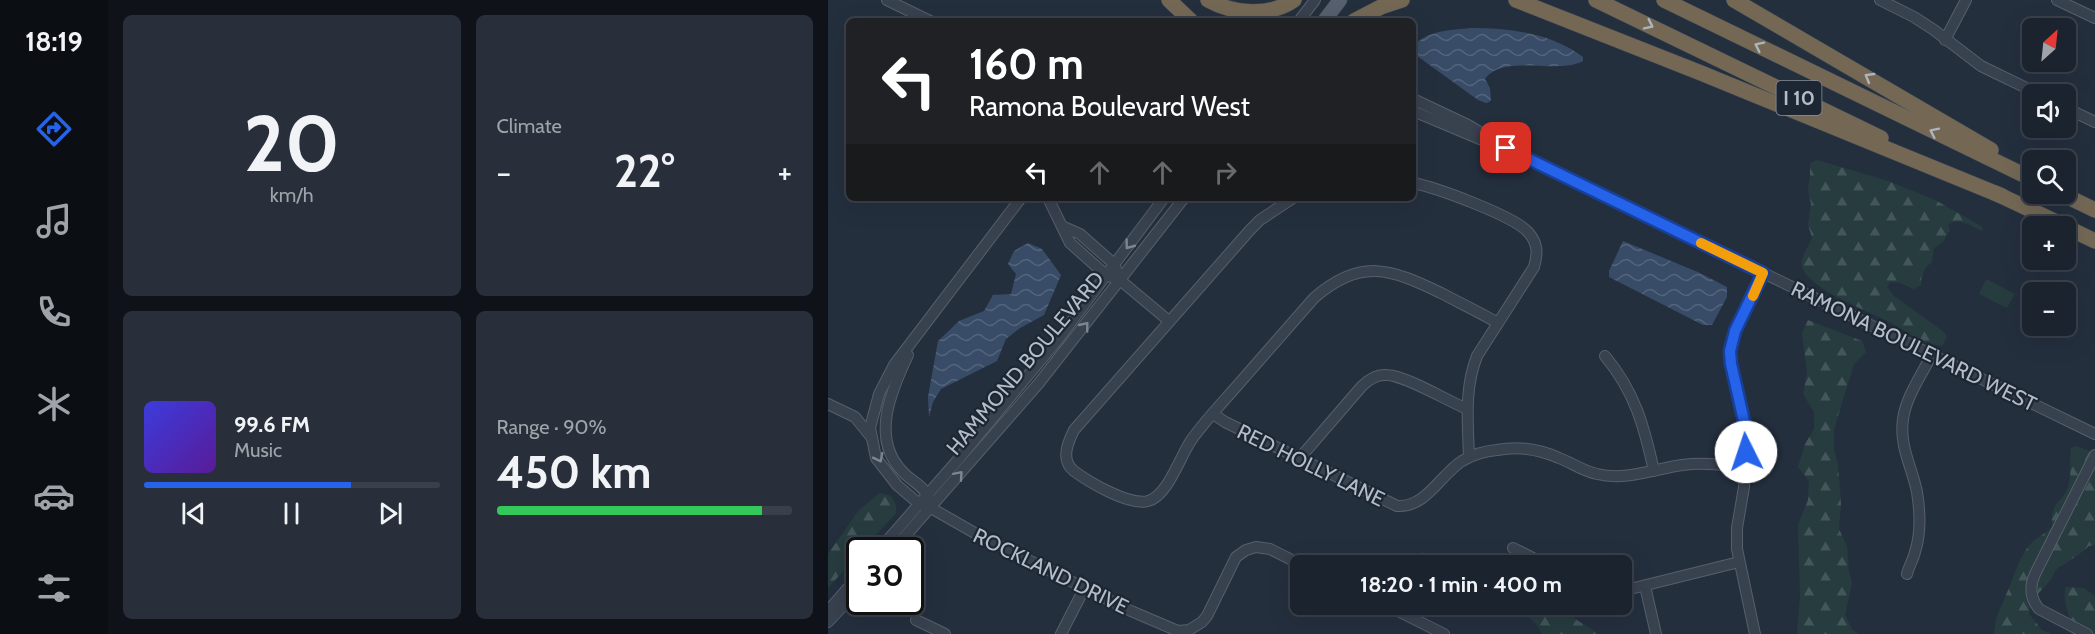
<!DOCTYPE html>
<html lang="en">
<head>
<meta charset="utf-8">
<style>
	body { margin:0; font-family:Cabin,sans-serif; background:#282f3a; color:#f1f3f6; height:100vh; display:flex; flex-direction:column; font-size:22px; white-space:nowrap }
	* { box-sizing:border-box; margin:0 }
	p { font-size:20px; color:#a0a4aa }
	.icon { flex:none; width:33px; height:33px; fill:none; stroke:currentColor; stroke-width:2; stroke-linecap:round; stroke-linejoin:round }
	.map { position:relative; flex:1; overflow:hidden }
	.panel { display:flex; flex-direction:column; gap:15px; padding:15px; background:#0f1319; width:720px }
	.panel>* { flex:none }
	.top-card { position:absolute; left:18px; top:18px; width:570px; height:183px; border-radius:9px; box-shadow:0 6px 24px #0002,0 0 0 2px #39404a; background:#202124; color:#fff; overflow:hidden }
	.needle { width:39px; rotate:27deg }
	.buttons { position:absolute; left:1194px; top:18px; display:grid; gap:12px }
	.buttons a { display:grid; place-items:center; width:54px; height:54px; border-radius:9px; background:#1b232e; box-shadow:0 6px 24px #0002,0 0 0 2px #39404a; font-size:30px }
	.speed { position:absolute; left:18px; top:537px; display:flex; gap:12px; font-size:30px; font-weight:700; text-align:center }
	.speed>* { display:grid; place-content:center; width:78px; height:78px; border-radius:50%; background:#1b232e; box-shadow:0 6px 24px #0002,0 0 0 2px #39404a; line-height:1 }
	.speed .limit { border:3px solid #111; border-radius:9px; background:#fff; color:#111 }
	.pin { position:absolute; display:grid; place-items:center; width:51px; height:51px; color:#fff; margin:-26px; border-radius:12px; box-shadow:0 3px 9px #0006 }
	.me { position:absolute; width:66px; margin:-33px; rotate:356deg; stroke-linejoin:round; filter:drop-shadow(0 0 4px #0008) }
	.turn { display:flex; align-items:center; gap:21px; height:126px; padding:0 24px; font-size:27px }
	.turn .icon { width:78px; height:78px; stroke-width:2.5 }
	.turn b { display:block; font-size:42px; line-height:51px }
	.lanes { display:flex; align-items:center; height:57px; padding:0 24px; background:#0003; justify-content:center; gap:30px; direction:ltr }
	.lanes .off { opacity:.35 }
	.big { font-size:45px; font-weight:700; line-height:1.1 }
	.panel .widget { flex:1; display:flex; flex-direction:column; justify-content:center; gap:9px; min-width:0; padding:0 21px; border-radius:9px; background:#282f3a }
	.panel .dial { align-items:center; gap:0 }
	.dial b { font-size:78px; line-height:1 }
	.song { display:flex; align-items:center; gap:18px }
	.cover { width:72px; height:72px; border-radius:9px; background:linear-gradient(135deg,hsl(240 70% 55%),hsl(270 70% 35%)) }
	.played { height:6px; border-radius:3px; background:linear-gradient(90deg,#2563eb 70%,#39404a 70%) }
	.keys { display:flex; justify-content:space-around; direction:ltr }
	.heat { display:flex; justify-content:space-between; align-items:center; font-size:33px; direction:ltr }
	.charge { height:9px; border-radius:4px; background:linear-gradient(90deg,#34c759 90%,#39404a 0) }
	.panel .tiles { flex:1; display:grid; gap:15px; grid-template-columns:repeat(2,1fr) }
	.trip { position:absolute; left:462px; top:555px; width:342px; height:60px; border-radius:9px; background:#1b232e; box-shadow:0 6px 24px #0002,0 0 0 2px #39404a; font-weight:700; line-height:60px; text-align:center }
	main { display:flex; flex:1; min-height:0 }
	.tab-bar { display:flex; flex-direction:column; width:108px; justify-content:space-around; align-items:center; background:#0b0e12; color:#a0a4aa }
	.tab-bar .icon { width:42px; height:42px }
	.tab-bar .active { color:#2563eb }
	.tab-bar b { font-size:27px; color:#f1f3f6 }
	.map>svg:first-child { display:block }
	.forest { fill:url(#forest-firs) }
	.pitch { fill:#263c3f }
	.water { fill:url(#water-waves) }
	.lines { fill:none; stroke-linecap:round; stroke-linejoin:round }
	.minor-casing { stroke:#565f6c; stroke-width:12 }
	.major-casing { stroke:#414a57; stroke-width:15 }
	.highway-casing { stroke:#434c59; stroke-width:16 }
	.minor { stroke:#38414e; stroke-width:10 }
	.major { stroke:#56606e; stroke-width:14 }
	.highway { stroke:#746855; stroke-width:15 }
	.oneway { stroke:#aeb4bd }
	.oneway2 { stroke:#7c8592 }
	.route-casing { stroke:#184099; stroke-width:15 }
	.route { stroke:#2563eb; stroke-width:10 }
	.slow { stroke:#f59e0b; stroke-width:10 }
	.labels { text-anchor:middle; dominant-baseline:central; stroke-width:4.5; stroke-linejoin:round; paint-order:stroke }
	.shield { fill:#1d2633; stroke:#878f9c; stroke-width:1.5 }
	.shield-label { font-size:20px; font-weight:bold; fill:#b4bcc9 }
	.street-label { font-size:21px; fill:#b4bcc9; stroke:#1d2633 }
</style>
</head>
<body>
<main>
<nav class="tab-bar">
<b>18:19</b>
<svg class="icon active" aria-label="directions" viewBox="0 0 24 24"><path d="M12 3l9 9-9 9-9-9zM9 14v-3h6M13 9l2 2-2 2"/></svg>
<svg class="icon" aria-label="music" viewBox="0 0 24 24"><path d="M9 18V5l10-2v13"/><circle cx="6" cy="18" r="3"/><circle cx="16" cy="16" r="3"/></svg>
<svg class="icon" aria-label="phone" viewBox="0 0 24 24"><path d="M5 4h4l2 5-3 2q2 4 5 5l2-3 5 2v4C11 20 4 13 5 4z"/></svg>
<svg class="icon" aria-label="climate" viewBox="0 0 24 24"><path d="M12 3v18M4 7l16 10M4 17L20 7"/></svg>
<svg class="icon" aria-label="car" viewBox="0 0 24 24"><path d="M5 17H2v-5l4-1 3-4h7l3 4 3 1v5h-3M9 17h6M6 11h13"/><circle cx="7" cy="17" r="2"/><circle cx="17" cy="17" r="2"/></svg>
<svg class="icon" aria-label="filters" viewBox="0 0 24 24"><path d="M4 7h16M4 17h16"/><circle cx="9" cy="7" r="2"/><circle cx="15" cy="17" r="2"/></svg>
</nav>
<section class="panel">
<div class="tiles">
<div class="widget dial"><b>20</b><p>km/h</p></div>
<div class="widget"><p>Climate</p>
<div class="heat"><a>−</a><b class="big">22°</b><a>+</a></div>
</div>
<div class="widget">
<div class="song"><i class="cover"></i><div><b>99.6 FM</b><p>Music</p></div></div>
<div class="played"></div>
<div class="keys"><svg class="icon" aria-label="previous" viewBox="0 0 24 24"><path d="M18 5L8 12l10 7zM5 5v14"/></svg><svg class="icon" aria-label="pause" viewBox="0 0 24 24"><path d="M8 5v14M16 5v14"/></svg><svg class="icon" aria-label="next" viewBox="0 0 24 24"><path d="M6 5l10 7-10 7zM19 5v14"/></svg></div>
</div>
<div class="widget"><p>Range · 90%</p><b class="big">450 km</b><div class="charge"></div></div>
</div>
</section>
<div class="map">
<svg width="1267" height="634" viewBox="0 0 1267 634">
	<defs>
		<pattern id="forest-firs" width="22" height="20" patternUnits="userSpaceOnUse" patternTransform="scale(1.5)"><rect width="22" height="20" fill="#263c3f"/><path d="M5 1l3.5 6h-7zM16 11l3.5 6h-7z" fill="#435659"/></pattern>
		<pattern id="water-waves" width="16" height="10" patternUnits="userSpaceOnUse" patternTransform="scale(1.5)"><rect width="16" height="10" fill="#394c67"/><path d="M0 5q4-4 8 0t8 0" fill="none" stroke="#53647b"/></pattern>
	</defs>
	<rect width="100%" height="100%" fill="#242f3e"/>
	<g class="forest">
		<path d="M989,160L1060,181L1107,200L1155,227L1154,231C1143,226 1130,216 1120,225L1122,230L1115,242L1106,248L1104,262C1096,268 1093,275 1093,285L1086,289L1072,283L1062,282L1059,287L1066,296L1116,332L1119,337L1114,346C1094,344 1077,330 1059,321C1039,310 982,290 974,267C971,259 981,246 984,238L980,224L983,204L980,190L982,176V163Z"/>
		<polygon points="980,320 1034,341 1038,352 1026,364 1006,429 1006,451 1010,464 1013,504 1011,529 1019,546 1021,571 1024,583 1017,615 1024,629 1030,634 969,634 972,595 970,525 980,500 981,481 970,467 977,444 986,429 986,412 975,394 979,373 974,333"/>
		<path d="M1248,446L1267,453V545L1261,546C1251,555 1241,561 1230,568C1226,571 1226,575 1223,579C1214,592 1202,597 1201,614L1214,630L1224,634H1166C1168,613 1171,613 1178,595C1185,579 1189,563 1199,548C1205,539 1216,535 1224,527C1221,500 1237,503 1241,483C1244,471 1241,459 1243,448Z"/>
		<polygon points="52,493 63,496 68,505 68,513 0,588 0,554 31,510"/>
		<polygon points="593,552 605,556 610,565 590,565 586,557"/>
		<path d="M1238,587L1256,588L1267,596V634H1245C1244,617 1233,602 1238,587Z"/>
		<path d="M662,605H711L724,613L741,611C747,623 761,624 769,634H714C702,609 684,614 662,605Z"/>
	</g>
	<polygon class="pitch" points="1158,279 1187,294 1179,308 1151,294"/>
	<g class="water">
		<path d="M644,28C682,28 723,33 755,57V61C730,75 675,53 657,79L662,88L663,101L658,103L650,100L585,53C587,30 626,30 644,28Z"/>
		<polygon points="795,241 872,273 899,287 899,297 884,325 875,325 781,277 781,271"/>
		<polygon points="200,243 214,249 233,275 216,315 192,328 178,339 169,361 113,389 105,402 101,417 100,397 110,341 131,321 156,311 165,295 183,294 188,274 180,264 186,251"/>
	</g>
	<g class="lines">
		<defs>
			<g id="minor">
				<polyline points="59,0 102,21"/>
				<polyline points="1052,0 1086,17 1106,30 1153,66 1211,94"/>
				<polyline points="1229,0 1267,18"/>
				<polyline points="471,21 487,0"/>
				<polyline points="1117,40 1138,0"/>
				<polyline points="585,99 640,125 678,148 1267,434"/>
				<polyline points="1238,108 1267,122"/>
				<polyline points="585,111 654,140"/>
				<path d="M585,183C607,187 686,216 700,232C710,243 710,254 706,267L649,356C636,389 640,423 641,457"/>
				<polyline points="193,198 66,365 51,394 42,428 48,458 69,485 90,503 103,508 152,536 303,611 350,631 361,630 374,622 379,616 408,557 418,550 428,547 442,549 476,566"/>
				<polyline points="220,198 242,243 278,275 292,280 341,321"/>
				<path d="M465,198L432,220L422,230L246,430C240,442 232,460 246,471C261,482 301,506 320,501C340,496 352,456 364,439C377,421 393,404 408,387C434,357 460,328 486,298C533,257 563,269 613,293C632,303 651,312 670,323"/>
				<polyline points="236,227 252,234 286,264 289,271"/>
				<path d="M80,355C63,391 42,439 75,472C83,481 98,487 101,499"/>
				<path d="M777,356C807,392 816,426 826,471"/>
				<polyline points="0,404 27,417 44,438"/>
				<path d="M385,414L397,422L569,506C598,508 612,475 634,461C644,455 657,451 669,450C690,446 711,449 731,458C744,463 755,471 769,474C798,481 826,469 854,465C876,462 897,465 918,468"/>
				<path d="M471,459L534,386C541,379 549,374 559,375C576,375 620,401 639,409"/>
				<polyline points="685,548 721,566"/>
				<polyline points="51,550 128,462 231,338 336,198"/>
				<polyline points="65,550 211,383 356,198"/>
				<path d="M1079,574C1081,566 1085,560 1087,552C1093,534 1092,511 1089,492C1084,467 1071,446 1075,419C1078,397 1093,376 1103,356"/>
				<polyline points="817,586 828,634"/>
				<polyline points="794,591 911,562"/>
				<polyline points="556,604 616,634"/>
				<polyline points="0,611 32,574"/>
				<polyline points="88,620 117,634"/>
				<polyline points="0,622 32,588"/>
				<polyline points="233,634 257,587"/>
				<polyline points="927,634 909,549 909,528 916,487 918,452 916,421 903,365 902,351 907,331 935,274"/>
				<path d="M1259,634L1211,609C1202,598 1201,587 1207,574L1267,455"/>
			</g>
			<polyline id="major" points="496,21 512,0"/>
			<g id="highway">
				<polyline points="341,0 363,21"/>
				<path d="M380,0C405,14 442,17 466,0"/>
				<polyline points="688,0 873,73 1174,196"/>
				<polyline points="768,0 1053,138"/>
				<polyline points="836,0 1204,179"/>
				<polyline points="906,0 1163,150"/>
				<polyline points="526,21 553,7 574,0"/>
				<polyline points="1167,193 1237,226"/>
				<polyline points="1234,194 1267,210"/>
				<polyline points="1238,227 1267,241"/>
			</g>
		</defs>
		<use href="#minor" class="minor-casing"/>
		<use href="#major" class="major-casing"/>
		<use href="#highway" class="highway-casing"/>
		<use href="#minor" class="minor"/>
		<use href="#major" class="major"/>
		<use href="#highway" class="highway"/>
	</g>
	<defs><path id="oneway-chevron" d="M-2-3.5L2.5 0L-2 3.5" fill="none" stroke-width="1.6" stroke-linecap="round" stroke-linejoin="round" transform="scale(1.5)"/></defs>
	<g class="oneway">
		<use href="#oneway-chevron" transform="translate(821 25) rotate(26)"/>
		<use href="#oneway-chevron" transform="translate(931 46) rotate(-154)"/>
		<use href="#oneway-chevron" transform="translate(1041 77) rotate(-150)"/>
		<use href="#oneway-chevron" transform="translate(1106 132) rotate(-154)"/>
	</g>
	<g class="oneway2">
		<use href="#oneway-chevron" transform="translate(301 245) rotate(127)"/>
		<use href="#oneway-chevron" transform="translate(257 326) rotate(-51)"/>
		<use href="#oneway-chevron" transform="translate(51 458) rotate(63)"/>
		<use href="#oneway-chevron" transform="translate(131 475) rotate(-49)"/>
	</g>
	<g class="lines">
		<defs>
			<polyline id="route" points="678,148 935,273 907,331 902,351 903,364 916,421 918,452"/>
		</defs>
		<use href="#route" class="route-casing"/>
		<use href="#route" class="route"/>
		<polyline class="slow" points="873,243 935,273 925,296"/>
	</g>
	<g class="labels">
		<rect class="shield" x="948.5" y="81" width="45" height="34" rx="4.5"/>
		<g class="shield-label">
			<text x="971" y="98">I 10</text>
		</g>
		<g class="street-label">
			<text transform="translate(1086 346) rotate(26)">RAMONA BOULEVARD WEST</text>
			<text transform="translate(197 363) rotate(-50)">HAMMOND BOULEVARD</text>
			<text transform="translate(483 465) rotate(26)">RED HOLLY LANE</text>
			<text transform="translate(223 571) rotate(26)">ROCKLAND DRIVE</text>
		</g>
	</g>
</svg>
<div class="buttons">
<a><svg class="needle" viewBox="-14 -14 28 28"><path d="M0-13l5 13h-10z" fill="#e53935"/><path d="M0 13l5-13h-10z" fill="#a0a4aa"/></svg></a>
<a><svg class="icon" aria-label="sound" viewBox="0 0 24 24"><path d="M4 9h4l5-4v14l-5-4H4zM17 9q2 3 0 6"/></svg></a>
<a><svg class="icon" aria-label="search" viewBox="0 0 24 24"><circle cx="10" cy="10" r="6"/><path d="M15 15l6 6"/></svg></a>
<a>+</a>
<a>−</a>
</div>
<div class="speed"><div class="limit">30</div></div>
<div class="pin" style="left:678px;top:148px;background:#d93025"><svg class="icon" aria-label="arrive" viewBox="0 0 24 24"><path d="M6 21V4h12l-3 4 3 4H6"/></svg></div>
<svg class="me" style="left:918px;top:452px" viewBox="-20 -20 40 40"><circle r="19" fill="#fff"/><path d="M0-13L10 11 0 6-10 11z" fill="#2563eb"/></svg>
<div class="trip">18:20 · 1 min · 400 m</div>
<div class="top-card">
<div class="turn"><svg class="icon" aria-label="left" viewBox="0 0 24 24"><path d="M17 20v-9H6M10 6l-5 5 5 5"/></svg><div><b>160 m</b>Ramona Boulevard West</div></div>
<div class="lanes"><svg class="icon" aria-label="left" viewBox="0 0 24 24"><path d="M17 20v-9H6M10 6l-5 5 5 5"/></svg><svg class="icon off" aria-label="ahead" viewBox="0 0 24 24"><path d="M12 20V5M6 11l6-6 6 6"/></svg><svg class="icon off" aria-label="ahead" viewBox="0 0 24 24"><path d="M12 20V5M6 11l6-6 6 6"/></svg><svg class="icon off" aria-label="right" viewBox="0 0 24 24"><path d="M7 20v-9h11M14 6l5 5-5 5"/></svg></div>
</div>
</div>
</main>
</body>
</html>
